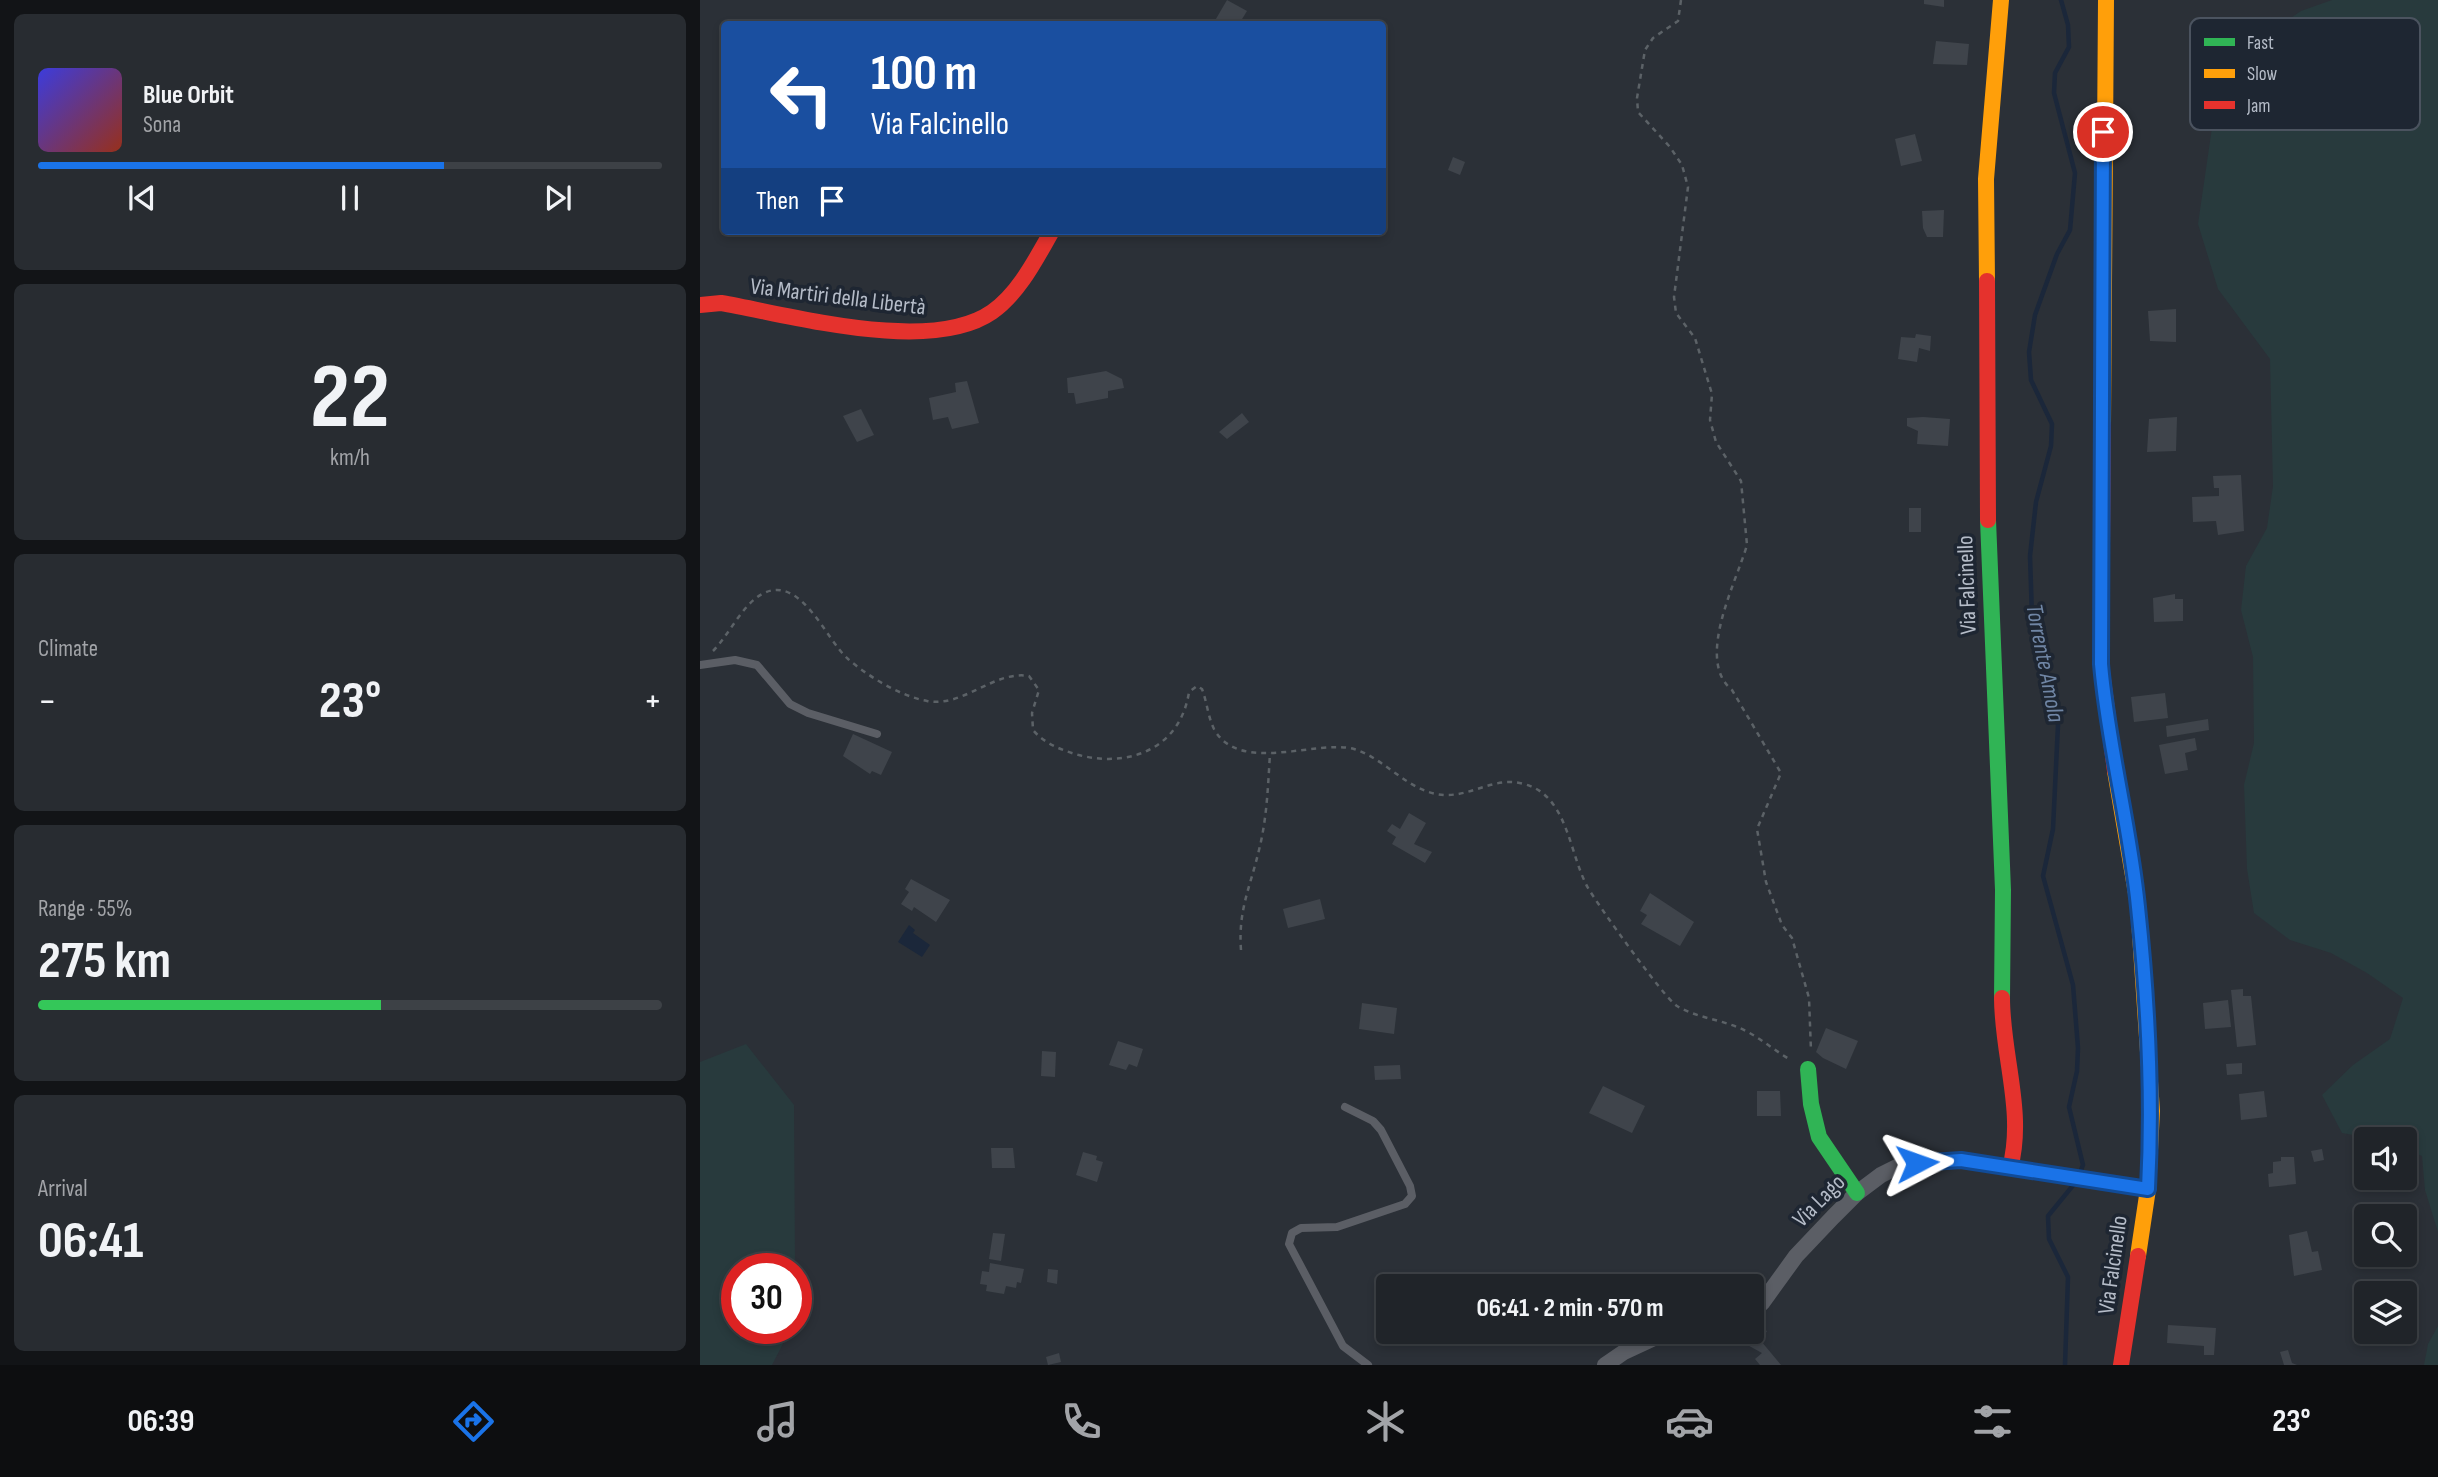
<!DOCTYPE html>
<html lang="en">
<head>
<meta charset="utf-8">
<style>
	body { margin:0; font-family:"Sofia Sans Condensed",sans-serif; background:#282c31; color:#f1f3f6; height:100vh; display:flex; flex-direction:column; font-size:26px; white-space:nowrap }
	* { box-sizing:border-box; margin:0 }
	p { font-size:23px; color:#a2a4a8 }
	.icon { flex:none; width:38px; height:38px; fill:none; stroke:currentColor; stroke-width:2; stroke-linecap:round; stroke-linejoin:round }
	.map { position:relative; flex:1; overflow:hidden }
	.drawer { display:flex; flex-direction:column; gap:14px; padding:14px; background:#121417; width:700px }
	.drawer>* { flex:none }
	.hud { position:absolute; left:21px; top:21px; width:665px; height:214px; border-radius:7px; box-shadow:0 4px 10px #0003,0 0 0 2px #3d4146; background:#1a4fa0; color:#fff; overflow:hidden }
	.controls { position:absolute; left:1654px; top:1127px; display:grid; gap:14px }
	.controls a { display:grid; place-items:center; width:63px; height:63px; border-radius:7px; background:#202429; box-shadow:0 4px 10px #0003,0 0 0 2px #3d4146; font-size:35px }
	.speed { position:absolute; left:21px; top:1253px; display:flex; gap:14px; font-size:35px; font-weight:700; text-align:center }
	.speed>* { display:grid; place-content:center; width:91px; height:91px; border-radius:50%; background:#202429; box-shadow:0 4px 10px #0003,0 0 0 2px #3d4146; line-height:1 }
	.speed .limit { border:10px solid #d22; background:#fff; color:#111 }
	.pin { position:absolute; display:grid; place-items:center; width:60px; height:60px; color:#fff; margin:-30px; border:4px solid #fff; border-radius:50%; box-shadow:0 2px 7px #0007 }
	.me { position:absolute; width:77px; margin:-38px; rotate:86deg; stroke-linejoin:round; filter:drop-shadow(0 0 5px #0008) }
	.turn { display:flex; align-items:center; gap:24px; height:147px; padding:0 35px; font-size:32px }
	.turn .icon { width:91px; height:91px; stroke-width:2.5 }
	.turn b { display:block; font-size:49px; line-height:60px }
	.then { display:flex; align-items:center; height:66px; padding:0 35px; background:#0003; gap:14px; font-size:26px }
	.big { font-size:52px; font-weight:700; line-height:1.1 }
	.drawer .tile { flex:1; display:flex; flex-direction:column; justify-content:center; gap:10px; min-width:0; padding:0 24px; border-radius:10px; background:#282c31 }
	.drawer .dial { align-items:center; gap:0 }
	.dial b { font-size:91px; line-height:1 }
	.song { display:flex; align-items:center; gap:21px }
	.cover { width:84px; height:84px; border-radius:10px; background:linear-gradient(135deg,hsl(240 70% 55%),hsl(10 70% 35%)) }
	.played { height:7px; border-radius:4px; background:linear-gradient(90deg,#1a73e8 65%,#3d4146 65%) }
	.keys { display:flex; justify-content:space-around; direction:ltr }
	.heat { display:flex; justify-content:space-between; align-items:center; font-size:38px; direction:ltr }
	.charge { height:10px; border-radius:5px; background:linear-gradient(90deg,#34c759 55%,#3d4146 0) }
	.trip { position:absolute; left:676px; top:1274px; width:388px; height:70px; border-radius:7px; background:#202429; box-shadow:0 4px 10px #0003,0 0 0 2px #3d4146; font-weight:700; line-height:70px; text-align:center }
	.dock { display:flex; height:112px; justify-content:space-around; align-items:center; background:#0d0e10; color:#a2a4a8 }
	.dock .icon { width:49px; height:49px }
	.dock .selected { color:#1a73e8 }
	.dock b { font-size:32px; color:#f1f3f6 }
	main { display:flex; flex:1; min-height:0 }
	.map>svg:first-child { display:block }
	.green { fill:#283a3d }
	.water { fill:#1b273a }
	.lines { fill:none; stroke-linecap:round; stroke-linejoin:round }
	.stream { stroke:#1b273a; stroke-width:4.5 }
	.building { fill:#3f444b }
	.path { stroke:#5c6267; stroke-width:2.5; stroke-dasharray:5 5; stroke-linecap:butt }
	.lane { stroke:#5b5e65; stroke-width:8 }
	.street { stroke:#5b5e65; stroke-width:16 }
	.fast { stroke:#30b455; stroke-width:16 }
	.slow { stroke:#ff9f0a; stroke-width:16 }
	.jam { stroke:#e5322d; stroke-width:16 }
	.route-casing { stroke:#114b97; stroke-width:18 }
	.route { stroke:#1a73e8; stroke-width:12 }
	.labels { text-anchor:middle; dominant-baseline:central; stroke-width:7; stroke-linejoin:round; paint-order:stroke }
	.street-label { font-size:23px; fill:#b5bcc8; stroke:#1e2632 }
	.water-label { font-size:24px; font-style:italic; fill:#7086a5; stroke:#1e2632 }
	.key { fill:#1e2632; stroke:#4b535f; stroke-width:2 }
	.key-label { font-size:19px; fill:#b5bcc8 }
</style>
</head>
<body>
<main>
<section class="drawer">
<div class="tile">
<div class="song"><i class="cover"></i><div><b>Blue Orbit</b><p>Sona</p></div></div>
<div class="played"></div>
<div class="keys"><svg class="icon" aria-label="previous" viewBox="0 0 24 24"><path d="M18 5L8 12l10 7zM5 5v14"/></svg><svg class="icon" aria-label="pause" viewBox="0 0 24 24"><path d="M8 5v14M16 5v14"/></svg><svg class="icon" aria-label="next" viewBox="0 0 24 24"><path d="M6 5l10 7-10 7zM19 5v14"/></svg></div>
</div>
<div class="tile dial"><b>22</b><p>km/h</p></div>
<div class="tile"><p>Climate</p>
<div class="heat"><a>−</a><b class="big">23°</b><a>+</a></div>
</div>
<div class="tile"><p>Range · 55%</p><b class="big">275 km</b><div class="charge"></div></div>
<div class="tile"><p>Arrival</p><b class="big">06:41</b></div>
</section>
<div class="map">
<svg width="1738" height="1365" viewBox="0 0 1738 1365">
	<rect width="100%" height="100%" fill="#2b3037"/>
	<g class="green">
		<polygon points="1632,0 1738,0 1738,1232 1725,1190 1722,1156 1705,1149 1704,1139 1676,1139 1642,1133 1622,1095 1653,1065 1690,1039 1703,998 1667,973 1631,953 1590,940 1554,913 1547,869 1544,785 1554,743 1553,657 1541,610 1546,566 1567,528 1573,486 1570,359 1518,289 1498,224 1514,114 1545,78 1564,36 1601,11"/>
		<polygon points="46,1044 94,1105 95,1269 37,1269 37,1328 91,1328 72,1365 0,1365 0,1062"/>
		<polygon points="1738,1326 1738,1365 1724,1365 1728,1344"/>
	</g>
	<polygon class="water" points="209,925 215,930 213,933 230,945 222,957 198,942"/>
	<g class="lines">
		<g class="stream">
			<polyline points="1361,0 1368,25 1369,47 1355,73 1354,93 1375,173 1370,230 1357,254 1335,315 1329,352 1331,380 1352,424 1351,446 1336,502 1330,556 1332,617 1358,725 1353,829 1343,876 1373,985 1378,1048 1377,1071 1369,1107 1383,1165 1379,1175"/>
			<polyline points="1365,1365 1368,1277 1349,1239 1348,1216 1375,1183"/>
		</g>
	</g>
	<g class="building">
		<polygon points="527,0 547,11 539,24 513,24"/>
		<polygon points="1224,0 1244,0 1244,7 1224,4"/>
		<polygon points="1236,41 1269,44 1267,65 1233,64"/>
		<polygon points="1215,134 1222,161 1201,166 1195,139"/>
		<polygon points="753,157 765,162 760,175 748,170"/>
		<polygon points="1244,210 1243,237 1227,237 1223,228 1222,211"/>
		<polygon points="1476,309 1476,342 1450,341 1448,311"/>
		<polygon points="1216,334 1231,336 1230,351 1219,348 1217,362 1198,359 1201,337 1215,338"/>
		<polygon points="406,371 422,379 424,388 408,391 408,398 376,404 374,393 368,393 367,378"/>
		<polygon points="267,381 279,423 252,429 248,417 233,420 229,398 256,392 255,383"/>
		<polygon points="161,409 174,435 157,442 143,416"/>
		<polygon points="542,413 549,422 527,439 519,432"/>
		<polygon points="1223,417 1250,419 1248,446 1217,444 1218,431 1207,426 1207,418"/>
		<polygon points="1477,417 1476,451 1447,452 1449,419"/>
		<polygon points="1541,475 1544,531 1518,535 1516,521 1493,522 1492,497 1519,496 1519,488 1514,488 1513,476"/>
		<rect x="1209" y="508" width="12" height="24"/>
		<polygon points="1475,594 1475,599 1483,599 1483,621 1454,622 1453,598"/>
		<polygon points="1465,693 1468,718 1434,722 1431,697"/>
		<polygon points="1508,719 1509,730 1467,737 1466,726"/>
		<polygon points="153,734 192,752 181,775 172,771 170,774 143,756"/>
		<polygon points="1495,738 1497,750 1485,753 1488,770 1465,774 1459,745"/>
		<polygon points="709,813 726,823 714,844 732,852 725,863 692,844 696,837 687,831 692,824 700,829"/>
		<polygon points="211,879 250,900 236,922 214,907 212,911 201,904 209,892 205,889"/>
		<polygon points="950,893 994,922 980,946 941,924 947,915 940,911"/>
		<polygon points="620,899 625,919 588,928 583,909"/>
		<polygon points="1543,989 1543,996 1551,996 1556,1045 1537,1047 1531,990"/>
		<polygon points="1528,1000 1531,1027 1505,1029 1503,1003"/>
		<polygon points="662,1003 697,1008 694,1034 659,1029"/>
		<polygon points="1126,1028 1158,1041 1146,1069 1123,1058 1116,1052"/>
		<polygon points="418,1041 443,1049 437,1067 429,1064 426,1070 409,1065"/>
		<polygon points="342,1051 356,1052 355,1077 341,1076"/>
		<polygon points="1542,1063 1542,1074 1527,1075 1526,1064"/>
		<polygon points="700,1065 701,1079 675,1080 674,1066"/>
		<polygon points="903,1086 945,1106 932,1133 889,1113"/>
		<polygon points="1057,1091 1080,1091 1081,1116 1057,1116"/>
		<polygon points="1564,1091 1567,1117 1541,1120 1539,1094"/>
		<polygon points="291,1148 313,1148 315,1168 292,1168"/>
		<polygon points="1622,1149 1624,1160 1614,1162 1611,1151"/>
		<polygon points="383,1152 397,1156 396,1160 403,1162 397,1182 376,1175"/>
		<polygon points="1581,1157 1594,1157 1596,1184 1569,1187 1568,1174 1573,1173 1573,1162 1581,1161"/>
		<polygon points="1607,1231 1612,1252 1618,1251 1622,1270 1594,1276 1589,1235"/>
		<polygon points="293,1233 305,1234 301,1261 289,1259"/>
		<polygon points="290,1263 324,1269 321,1283 317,1282 316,1288 306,1286 304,1294 286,1291 287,1285 280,1284 282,1271 289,1272"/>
		<polygon points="348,1269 358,1270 357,1284 347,1282"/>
		<polygon points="1055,1325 1067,1331 1061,1341 1081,1365 1060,1365 1055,1359 1062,1353 1042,1342"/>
		<polygon points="1468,1325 1516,1328 1514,1355 1504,1355 1504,1346 1467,1343"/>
		<polygon points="1588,1350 1592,1363 1597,1365 1584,1365 1580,1352"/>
		<polygon points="359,1353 361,1362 348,1365 346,1357"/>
	</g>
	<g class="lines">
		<g class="path">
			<path d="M981,0L978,21L953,38L945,50L937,98L938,112L970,147L982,165L988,187L974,297L976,313L995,338L1012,394L1010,420L1016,442L1041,481L1047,545C1036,583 995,660 1032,690L1081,773L1057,829L1066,882L1082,925L1092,938L1109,998L1111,1051"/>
			<path d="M13,651C29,635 42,605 62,594C101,573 126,640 148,659C169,677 200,696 227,701C263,708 294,670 329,676L339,690L332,713L333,730C344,743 359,749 375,754C427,769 480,750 489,692L497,686L502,689C507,702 508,717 514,729C539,775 617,739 654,749C687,759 710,795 747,795C774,795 796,776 824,784C868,795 869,854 888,888C898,905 964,998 977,1006C995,1017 1017,1019 1037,1027C1056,1034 1073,1050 1091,1060"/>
			<path d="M541,950C538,910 550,888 559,850C567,818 568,786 570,753"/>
		</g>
		<g class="lane">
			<polyline points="0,665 35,660 57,665 90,704 108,713 177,734"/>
			<polyline points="645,1107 673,1121 681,1130 710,1186 712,1196 705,1204 637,1227 601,1228 592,1233 589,1244 643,1346 668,1365"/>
		</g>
		<g class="street">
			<polyline points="1052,1305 1062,1303 1096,1256 1133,1217 1157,1193 1181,1175 1197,1167 1261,1160 1448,1189"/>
			<polyline points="905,1365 924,1352 967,1332"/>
		</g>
		<g class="fast">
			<polyline points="1288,520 1303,890 1302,998"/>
			<polyline points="1108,1069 1111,1104 1119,1137 1157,1193"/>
		</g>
		<g class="slow">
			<polyline points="1287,281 1286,179 1301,0"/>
			<polyline points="1403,425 1406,0"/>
			<polyline points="1415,771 1438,905 1452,1111 1448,1189 1438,1256"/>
		</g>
		<g class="jam">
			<polyline points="1287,281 1288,520"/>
			<path d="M0,305L21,303C91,315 230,355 292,312C319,293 336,259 352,231"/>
			<polyline points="1403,425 1401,664 1415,771"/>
			<path d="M1302,998C1302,1055 1325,1113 1310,1168"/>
			<polyline points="1421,1365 1438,1256"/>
		</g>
	</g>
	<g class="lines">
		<defs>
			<path id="route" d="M1217,1163L1261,1160L1448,1189C1453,1095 1448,1001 1438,907C1430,825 1408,746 1401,664L1403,132"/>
		</defs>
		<use href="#route" class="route-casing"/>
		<use href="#route" class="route"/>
	</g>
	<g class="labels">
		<g class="street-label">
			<text transform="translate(138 297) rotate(7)">Via Martiri della Libertà</text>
			<text transform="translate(1267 585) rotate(-92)">Via Falcinello</text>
			<text transform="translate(1119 1201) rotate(-45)">Via Lago</text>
			<text transform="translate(1413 1265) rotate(-82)">Via Falcinello</text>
		</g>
		<g class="water-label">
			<text transform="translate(1345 663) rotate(79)">Torrente Amola</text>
		</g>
	</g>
	<rect x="1490" y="18" width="230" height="112" rx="10" class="key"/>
	<rect x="1504" y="38" width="31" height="8" fill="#30b455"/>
	<rect x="1504" y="69" width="31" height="9" fill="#ff9f0a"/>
	<rect x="1504" y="101" width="31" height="8" fill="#e5322d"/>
	<g class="key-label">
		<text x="1547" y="49">Fast</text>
		<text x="1547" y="80">Slow</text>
		<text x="1547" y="112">Jam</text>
	</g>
</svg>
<div class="controls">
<a><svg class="icon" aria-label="sound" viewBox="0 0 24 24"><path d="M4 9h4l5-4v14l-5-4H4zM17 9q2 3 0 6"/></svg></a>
<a><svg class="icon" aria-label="search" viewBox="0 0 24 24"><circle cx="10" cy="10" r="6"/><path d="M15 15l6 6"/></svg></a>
<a><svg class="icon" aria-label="layers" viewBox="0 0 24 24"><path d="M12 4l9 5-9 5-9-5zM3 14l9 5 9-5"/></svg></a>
</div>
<div class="speed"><div class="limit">30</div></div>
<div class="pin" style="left:1403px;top:132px;background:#d93025"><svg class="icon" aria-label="arrive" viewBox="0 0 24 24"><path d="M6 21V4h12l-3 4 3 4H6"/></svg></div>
<svg class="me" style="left:1217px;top:1163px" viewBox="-20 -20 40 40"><path d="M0-17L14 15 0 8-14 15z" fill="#1a73e8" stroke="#fff" stroke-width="4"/></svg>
<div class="trip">06:41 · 2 min · 570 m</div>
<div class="hud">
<div class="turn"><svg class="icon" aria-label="left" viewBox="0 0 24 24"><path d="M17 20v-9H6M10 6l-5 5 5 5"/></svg><div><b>100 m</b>Via Falcinello</div></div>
<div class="then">Then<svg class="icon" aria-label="arrive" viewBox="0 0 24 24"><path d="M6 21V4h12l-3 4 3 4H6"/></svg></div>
</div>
</div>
</main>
<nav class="dock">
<b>06:39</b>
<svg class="icon selected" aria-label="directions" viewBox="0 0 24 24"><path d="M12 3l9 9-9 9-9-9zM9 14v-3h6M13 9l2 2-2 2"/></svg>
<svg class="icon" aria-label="music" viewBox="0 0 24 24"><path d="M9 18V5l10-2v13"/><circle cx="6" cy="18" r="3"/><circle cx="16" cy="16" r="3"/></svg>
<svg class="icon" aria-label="phone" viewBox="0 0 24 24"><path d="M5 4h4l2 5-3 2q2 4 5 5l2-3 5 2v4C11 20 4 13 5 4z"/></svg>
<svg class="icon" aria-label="climate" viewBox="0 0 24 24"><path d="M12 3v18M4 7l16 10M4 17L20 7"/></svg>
<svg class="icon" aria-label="car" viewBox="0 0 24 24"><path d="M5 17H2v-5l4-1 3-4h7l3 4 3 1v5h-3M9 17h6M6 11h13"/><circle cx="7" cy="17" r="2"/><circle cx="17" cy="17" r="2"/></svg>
<svg class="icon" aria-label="filters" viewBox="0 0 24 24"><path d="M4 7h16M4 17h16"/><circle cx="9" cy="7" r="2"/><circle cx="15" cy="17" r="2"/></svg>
<b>23°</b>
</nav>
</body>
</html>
